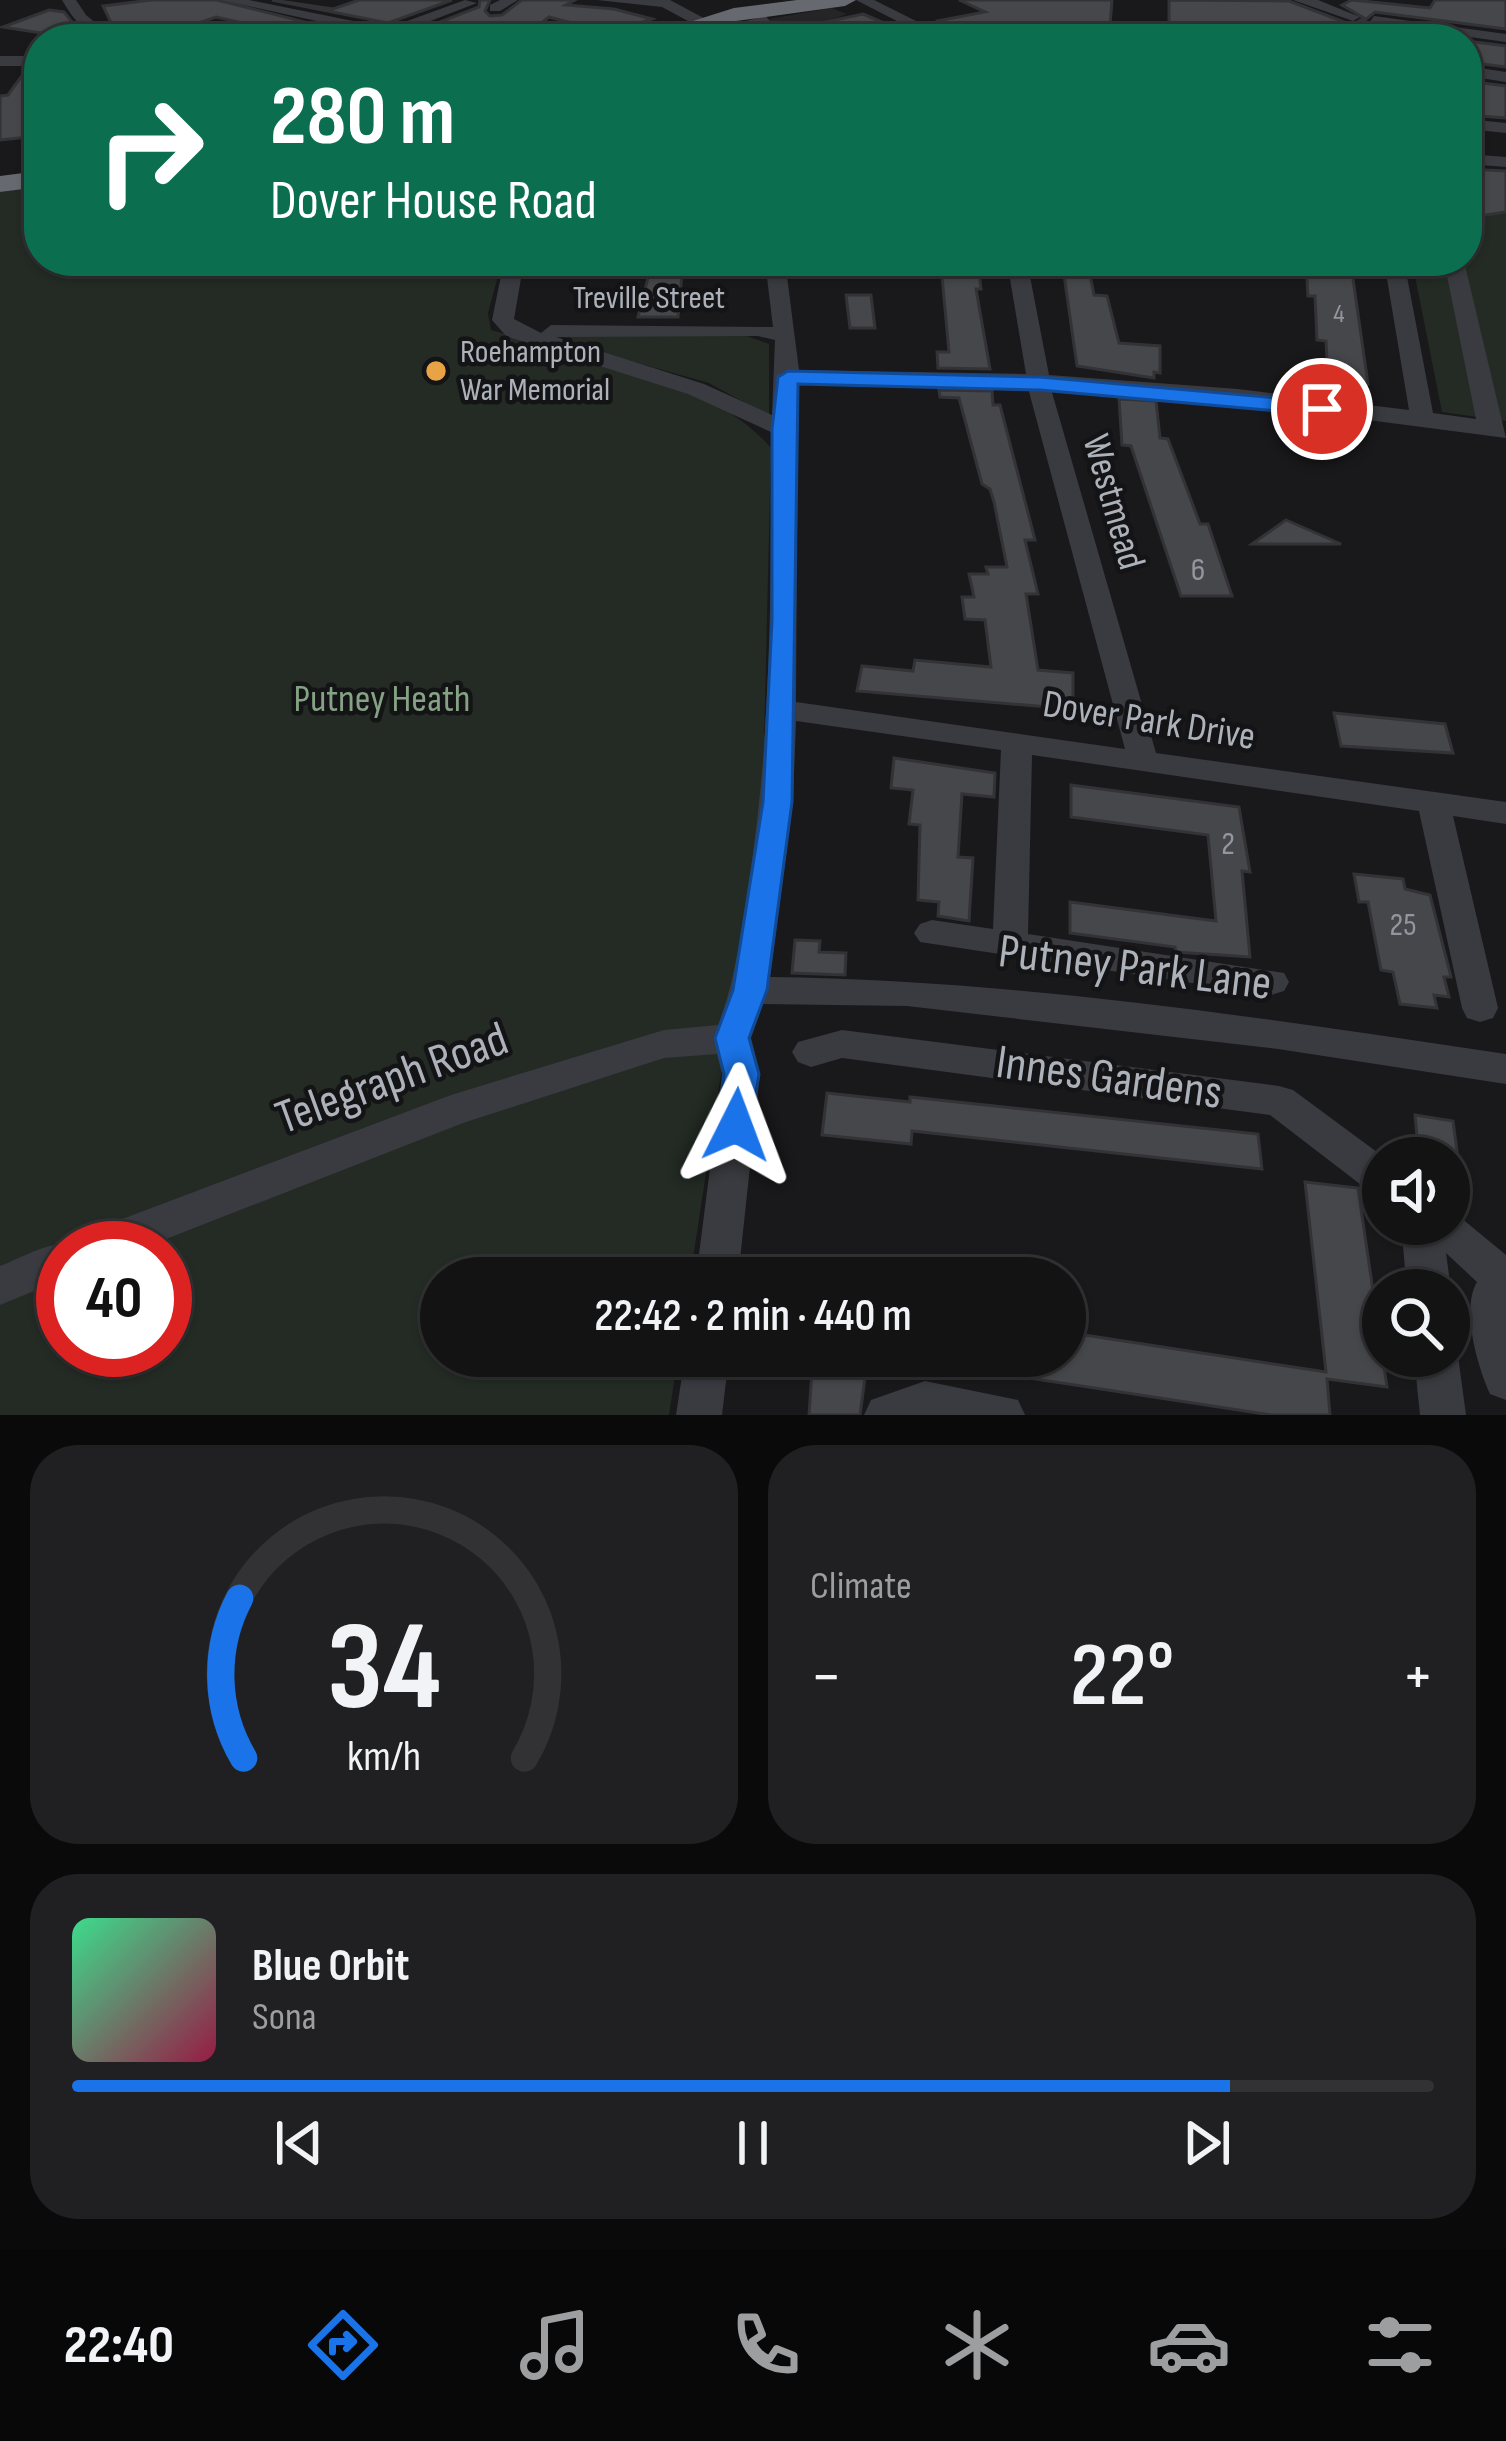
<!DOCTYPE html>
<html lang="en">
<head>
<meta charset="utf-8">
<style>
	body { margin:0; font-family:"Sofia Sans Condensed",sans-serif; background:#202022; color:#f1f3f6; height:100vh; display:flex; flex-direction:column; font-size:45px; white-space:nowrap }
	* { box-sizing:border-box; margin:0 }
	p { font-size:39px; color:#9d9ea0 }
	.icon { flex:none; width:66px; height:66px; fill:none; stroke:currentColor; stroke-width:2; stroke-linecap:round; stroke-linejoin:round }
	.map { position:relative; height:1415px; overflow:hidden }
	.sheet { display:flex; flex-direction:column; gap:30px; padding:30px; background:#0a0a0b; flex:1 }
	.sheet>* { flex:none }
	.hud { position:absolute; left:24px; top:24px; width:1458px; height:252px; border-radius:48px; box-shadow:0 3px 9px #0004,0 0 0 3px #323234; background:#0b6e4f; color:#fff; overflow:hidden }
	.controls { position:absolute; left:1362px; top:1137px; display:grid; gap:24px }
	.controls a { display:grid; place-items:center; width:108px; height:108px; border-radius:50%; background:#131314; box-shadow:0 3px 9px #0004,0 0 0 3px #323234; font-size:60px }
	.speed { position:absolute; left:36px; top:1221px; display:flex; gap:24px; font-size:60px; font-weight:700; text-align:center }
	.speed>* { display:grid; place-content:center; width:156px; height:156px; border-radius:50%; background:#131314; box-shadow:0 3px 9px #0004,0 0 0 3px #323234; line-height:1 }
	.speed .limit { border:18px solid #d22; background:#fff; color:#111 }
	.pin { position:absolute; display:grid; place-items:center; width:102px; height:102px; color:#fff; margin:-51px; border:6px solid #fff; border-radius:50%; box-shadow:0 3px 12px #0007 }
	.me { position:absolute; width:132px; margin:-66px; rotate:3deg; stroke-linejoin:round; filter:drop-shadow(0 0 9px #0008) }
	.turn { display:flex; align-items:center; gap:42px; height:252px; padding:0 48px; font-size:54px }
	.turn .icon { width:156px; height:156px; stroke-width:2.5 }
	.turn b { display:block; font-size:84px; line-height:102px }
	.big { font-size:90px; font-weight:600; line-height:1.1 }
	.sheet .card { flex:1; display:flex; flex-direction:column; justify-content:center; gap:18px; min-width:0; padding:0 42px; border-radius:48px; background:#202022 }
	.sheet .dial { align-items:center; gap:0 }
	.dial svg { height:312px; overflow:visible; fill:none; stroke:#323234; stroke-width:7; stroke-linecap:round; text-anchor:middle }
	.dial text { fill:#f1f3f6; stroke:none }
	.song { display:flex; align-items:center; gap:36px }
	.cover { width:144px; height:144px; border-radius:18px; background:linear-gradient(135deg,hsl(150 70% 55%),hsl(340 70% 35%)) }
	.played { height:12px; border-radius:6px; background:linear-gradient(90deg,#1a73e8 85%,#323234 85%) }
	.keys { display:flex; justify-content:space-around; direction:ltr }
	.heat { display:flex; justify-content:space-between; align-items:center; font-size:66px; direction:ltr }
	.sheet .tiles { flex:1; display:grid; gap:30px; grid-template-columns:1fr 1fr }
	.card:last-child { grid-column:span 2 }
	.trip { position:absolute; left:420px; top:1257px; width:666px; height:120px; border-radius:60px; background:#131314; box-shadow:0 3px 9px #0004,0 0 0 3px #323234; font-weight:600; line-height:120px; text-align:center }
	.menu { display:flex; height:192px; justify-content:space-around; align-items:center; background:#080808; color:#9d9ea0 }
	.menu .icon { width:84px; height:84px }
	.menu .on { color:#1a73e8 }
	.menu b { font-size:54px; color:#f1f3f6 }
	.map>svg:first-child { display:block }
	.built { fill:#252528 }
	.green { fill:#232b24; fill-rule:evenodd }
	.building { fill:#46474b; stroke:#333337; stroke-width:3 }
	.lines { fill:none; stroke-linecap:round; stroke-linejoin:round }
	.minor { fill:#3a3b40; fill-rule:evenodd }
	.highway { fill:#666a70; fill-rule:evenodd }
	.route { fill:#1a73e8; stroke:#114b97; stroke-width:3 }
	.poi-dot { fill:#e8a444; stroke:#141416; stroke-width:4.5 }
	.labels { text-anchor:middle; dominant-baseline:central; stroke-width:9; stroke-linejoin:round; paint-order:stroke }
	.far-number-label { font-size:27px; fill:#92969e }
	.far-street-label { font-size:33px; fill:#acb1ba; stroke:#141416 }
	.far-poi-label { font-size:33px; fill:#acb1ba; stroke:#141416; text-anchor:start }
	.number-label { font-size:33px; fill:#92969e }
	.street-label { font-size:39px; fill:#acb1ba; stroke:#141416 }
	.park-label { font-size:39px; fill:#85a384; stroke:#141416 }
	.near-street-label { font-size:48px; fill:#acb1ba; stroke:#141416 }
</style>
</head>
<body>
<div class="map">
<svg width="1506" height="1415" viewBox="0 0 1506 1415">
	<rect width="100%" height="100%" fill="#19191b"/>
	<polygon class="built" points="831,8 847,14 805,28 799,39 727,39 728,29 736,25"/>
	<g class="green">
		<polygon points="1467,179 1506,183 1506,421 1442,412 1412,261 1467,261"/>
		<path d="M39,186V261H232L244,275L319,261H502L488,313L491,330C577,355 712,378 771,448L764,746L757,838L690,1278H441V1356H678L669,1415H0V192ZM63,1248H165V1350H63Z"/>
		<polygon points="565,336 747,336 769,344 769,416 709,383 581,347 565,341"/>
	</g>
	<g class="building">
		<polygon points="151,0 217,0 341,31 313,39 216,17 154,38 113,27 103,6"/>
		<polygon points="272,0 333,9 359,0 452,0 388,23"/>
		<polygon points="480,0 490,0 485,11 490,16 502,15 522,0 575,0 566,5 614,9 652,19 609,33 549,17 539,25 542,32 567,39 438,39 411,33 479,7"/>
		<polygon points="959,0 1112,0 1109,39 937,27 937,21 985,12"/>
		<polygon points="1169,0 1289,1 1352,25 1364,18 1342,5 1352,0 1430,8 1435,0 1506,0 1506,29 1375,12 1365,20 1368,27 1452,39 1169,39"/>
		<polygon points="49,10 64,12 78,29 60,36 3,27"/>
		<polygon points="863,14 922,39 798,39 797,28"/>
		<polygon points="1467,41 1506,46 1506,67 1467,62"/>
		<polygon points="26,70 39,70 39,136 0,140 0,96 8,95"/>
		<polygon points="1467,81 1506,86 1506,118 1467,115"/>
		<polygon points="1467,169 1506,171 1506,212 1479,216 1467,211"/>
		<polygon points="947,262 978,263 981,289 976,289 990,369 938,368 937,352 949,352 942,276 948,276"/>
		<polygon points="1306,262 1338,264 1340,271 1352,272 1368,384 1328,380 1326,341 1317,340 1315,296 1308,296"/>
		<polygon points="1063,268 1089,270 1094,295 1107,296 1119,343 1160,346 1160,373 1154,372 1154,378 1077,366"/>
		<polygon points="649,274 682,274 678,317 638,317"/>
		<polygon points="846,295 871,295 875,328 850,328"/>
		<polygon points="939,390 992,391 993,405 1000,405 1035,540 1025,540 1038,594 1026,594 1038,670 1073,673 1073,709 857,691 862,666 913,671 915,660 991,667 985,620 965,619 962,597 974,597 969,574 988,574 986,567 1007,567 994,502 990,489 982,484 959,398 940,397"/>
		<polygon points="1119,399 1156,401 1160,438 1168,439 1200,524 1208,524 1232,596 1181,596 1131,446 1122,445"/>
		<polygon points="1286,520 1341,544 1252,544"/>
		<polygon points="1334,713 1445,724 1453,753 1341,746"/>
		<polygon points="894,758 995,773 994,797 962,794 958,857 973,858 969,921 938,916 939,902 918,900 920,825 909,824 913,790 891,788"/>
		<polygon points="1071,785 1239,807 1250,872 1242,871 1250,957 1176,952 1175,947 1070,933 1070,902 1216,921 1208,835 1071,817"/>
		<polygon points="1354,874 1403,879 1405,889 1430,895 1451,977 1444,977 1449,997 1434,995 1437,1008 1400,1004 1393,972 1381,970 1368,902 1359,902"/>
		<polygon points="795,940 820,941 819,952 846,953 845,975 792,973"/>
		<polygon points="827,1093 910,1102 910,1097 1258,1134 1262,1169 912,1131 911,1144 822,1135"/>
		<polygon points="1415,1115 1453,1121 1458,1158 1419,1158"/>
		<polygon points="1305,1182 1358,1188 1387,1387 1327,1379 1330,1415 1271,1415 976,1370 977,1356 1065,1356 1065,1332 1326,1372"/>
		<polygon points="813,1356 868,1356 860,1415 809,1415"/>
	</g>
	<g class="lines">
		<g class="minor">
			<path d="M62,0H76L86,15L115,39C88,39 75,22 62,0Z"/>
			<polygon points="221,0 249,0 388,28 465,0 477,3 389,37"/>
			<polygon points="500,0 518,0 500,11 490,11 490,5"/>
			<polygon points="597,0 670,0 713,23 719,39 703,39 701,28 662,7"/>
			<polygon points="856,0 874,0 952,39 932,39"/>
			<polygon points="1293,0 1318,0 1360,17 1353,21"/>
			<polygon points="766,16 771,23 745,30 743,39 727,39 733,24"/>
			<polygon points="1374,16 1506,34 1506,42 1369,23"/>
			<polygon points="548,21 606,36 609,39 584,39 543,28"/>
			<rect x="0" y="56" width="39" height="10"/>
			<polygon points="1467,66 1506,72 1506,82 1467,76"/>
			<polygon points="1467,119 1506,123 1506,133 1467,129"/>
			<polygon points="1467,154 1506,157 1506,167 1467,164"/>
			<polygon points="1467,215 1475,217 1475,225 1467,227"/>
			<path d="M504,261H524L514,319L541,333L551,325L773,327L765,261H785L799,370L1026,374L1007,261H1027L1049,375L1238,389L1409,410L1384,261H1404L1433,413L1476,419L1444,261H1464L1506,438L1238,403L1051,389L1156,753L1506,802V824L1453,816L1498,1008L1493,1018L1480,1022L1467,1018L1462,1008L1419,811L1032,755L1028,934L1284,973L1289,982L1284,991L1271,995L920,942L914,933L920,924L932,920L993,929L1001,750L796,721L793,802L770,977C1017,980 1262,1018 1506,1054V1084L1278,1049L907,1006L763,1004L751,1038L760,1074L738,1278H696L722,1074L717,1054L664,1058L463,1123L143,1248H63V1279L0,1305V1266C22,1258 52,1238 75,1246L80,1235L451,1095L664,1030L718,1025C736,979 741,930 749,881C772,732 771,583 771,432L688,394L506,336L492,320ZM758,336L775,340L772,415L704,384L556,337ZM878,383L1028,388L1125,749L796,702L798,384Z"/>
			<polygon points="629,261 649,261 649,263 639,269"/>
			<polygon points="842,1030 1279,1086 1293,1090 1385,1158 1383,1196 1369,1191 1270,1115 842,1058 811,1067 798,1062 792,1052 798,1042"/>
			<path d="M1449,1208L1506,1255V1400L1490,1394C1477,1365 1461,1309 1477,1282L1446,1253L1451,1290L1449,1293L1407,1290L1401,1224H1449Z"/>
			<polygon points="1449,1341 1458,1356 1466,1415 1420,1415 1414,1356 1449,1356"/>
			<polygon points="685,1356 729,1356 722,1415 676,1415"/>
			<polygon points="925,1381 1018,1400 1025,1415 864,1415 871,1400"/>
		</g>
		<g class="highway">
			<polygon points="797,0 856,0 845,6 736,21 672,39 636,39 734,8"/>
			<polygon points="39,171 39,187 0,192 0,176"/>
		</g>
	</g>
	<polygon class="route" points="788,371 1040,377 1322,402 1332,409 1322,415 1040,390 798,384 792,802 767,990 749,1038 759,1074 749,1135 736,1139 723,1135 718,1125 724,1074 715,1038 733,990 763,802 772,620 772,429 778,377"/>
	<circle class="poi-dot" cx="436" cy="371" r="12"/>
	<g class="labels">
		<g class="far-number-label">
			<text x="1339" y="314">4</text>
		</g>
		<g class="far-street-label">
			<text x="649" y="298">Treville Street</text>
		</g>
		<g class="far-poi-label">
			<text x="460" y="352">Roehampton<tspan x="460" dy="38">War Memorial</tspan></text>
		</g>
		<g class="number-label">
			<text x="1198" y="570">6</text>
			<text x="1228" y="844">2</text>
			<text x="1403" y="925">25</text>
		</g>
		<g class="street-label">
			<text transform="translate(1113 502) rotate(74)">Westmead</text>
			<text transform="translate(1149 721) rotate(9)">Dover Park Drive</text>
		</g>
		<g class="park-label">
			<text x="382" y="699">Putney Heath</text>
		</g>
		<g class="near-street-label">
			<text transform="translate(1135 968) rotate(7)">Putney Park Lane</text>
			<text transform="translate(1109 1078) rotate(8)">Innes Gardens</text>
			<text transform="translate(392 1079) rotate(-20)">Telegraph Road</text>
		</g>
	</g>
</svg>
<div class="controls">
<a><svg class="icon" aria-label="sound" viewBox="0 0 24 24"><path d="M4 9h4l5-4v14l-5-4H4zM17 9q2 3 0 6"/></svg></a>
<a><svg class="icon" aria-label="search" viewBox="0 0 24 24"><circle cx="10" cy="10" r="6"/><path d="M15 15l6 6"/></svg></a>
</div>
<div class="speed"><div class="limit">40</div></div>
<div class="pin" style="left:1322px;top:409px;background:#d93025"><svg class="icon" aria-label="arrive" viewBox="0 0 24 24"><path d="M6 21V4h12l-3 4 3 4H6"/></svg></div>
<svg class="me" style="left:736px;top:1125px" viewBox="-20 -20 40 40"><path d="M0-17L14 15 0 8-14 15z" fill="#1a73e8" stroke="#fff" stroke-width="4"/></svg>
<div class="trip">22:42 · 2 min · 440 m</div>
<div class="hud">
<div class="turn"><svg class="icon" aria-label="right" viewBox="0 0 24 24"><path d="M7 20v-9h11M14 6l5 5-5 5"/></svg><div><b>280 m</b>Dover House Road</div></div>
</div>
</div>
<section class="sheet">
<div class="tiles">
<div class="card dial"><svg viewBox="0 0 100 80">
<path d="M14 69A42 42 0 1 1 86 69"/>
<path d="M14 69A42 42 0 0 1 13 28" stroke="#1a73e8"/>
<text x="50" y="56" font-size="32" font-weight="700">34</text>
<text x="50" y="72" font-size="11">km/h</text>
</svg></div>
<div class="card"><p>Climate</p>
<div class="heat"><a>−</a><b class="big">22°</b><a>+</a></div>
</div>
<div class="card">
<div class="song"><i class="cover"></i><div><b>Blue Orbit</b><p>Sona</p></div></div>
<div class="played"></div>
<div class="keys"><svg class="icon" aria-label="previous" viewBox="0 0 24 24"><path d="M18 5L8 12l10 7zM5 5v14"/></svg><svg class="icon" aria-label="pause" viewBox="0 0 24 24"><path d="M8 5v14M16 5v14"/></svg><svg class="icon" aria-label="next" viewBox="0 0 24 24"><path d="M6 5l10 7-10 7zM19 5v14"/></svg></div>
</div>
</div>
</section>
<nav class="menu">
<b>22:40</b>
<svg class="icon on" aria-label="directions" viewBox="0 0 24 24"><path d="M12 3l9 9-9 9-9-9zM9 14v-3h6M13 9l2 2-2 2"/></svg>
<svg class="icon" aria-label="music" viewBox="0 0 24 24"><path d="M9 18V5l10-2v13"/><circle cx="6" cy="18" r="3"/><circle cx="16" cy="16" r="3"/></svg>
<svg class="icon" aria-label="phone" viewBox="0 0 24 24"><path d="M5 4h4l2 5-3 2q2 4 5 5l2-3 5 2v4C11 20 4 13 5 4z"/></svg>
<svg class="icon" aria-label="climate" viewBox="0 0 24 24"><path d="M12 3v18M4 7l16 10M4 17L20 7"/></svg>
<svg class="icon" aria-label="car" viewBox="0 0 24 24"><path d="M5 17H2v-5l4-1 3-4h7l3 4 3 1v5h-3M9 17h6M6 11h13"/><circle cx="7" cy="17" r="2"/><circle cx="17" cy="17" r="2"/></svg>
<svg class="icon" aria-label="filters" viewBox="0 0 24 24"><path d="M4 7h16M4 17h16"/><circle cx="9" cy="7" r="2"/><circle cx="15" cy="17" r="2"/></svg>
</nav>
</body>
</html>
